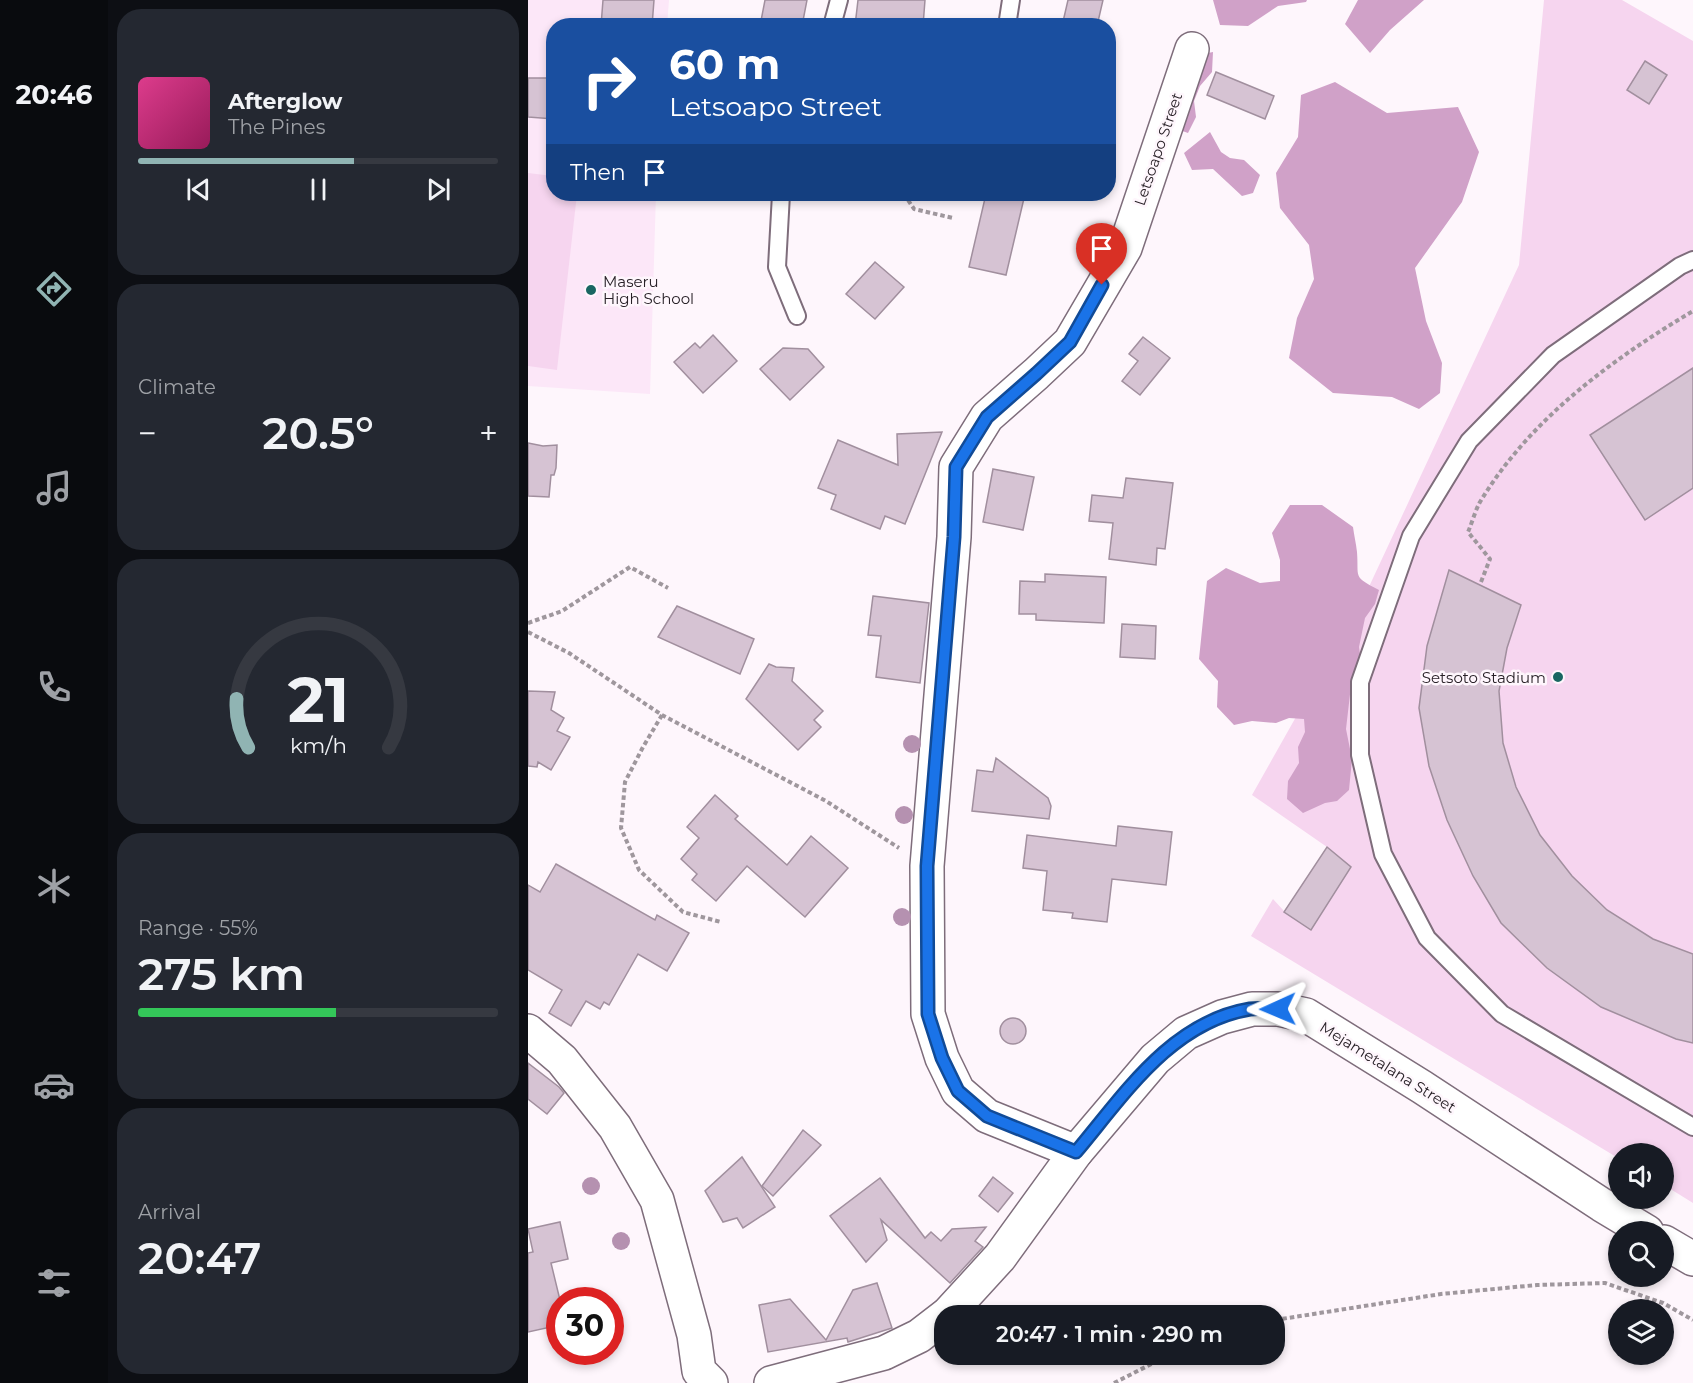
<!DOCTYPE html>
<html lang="en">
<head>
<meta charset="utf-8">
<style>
	body { margin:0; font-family:Montserrat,sans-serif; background:#242831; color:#f1f3f6; height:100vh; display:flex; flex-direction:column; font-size:22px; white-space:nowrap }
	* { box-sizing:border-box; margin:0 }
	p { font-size:20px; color:#9ea1a6 }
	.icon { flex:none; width:33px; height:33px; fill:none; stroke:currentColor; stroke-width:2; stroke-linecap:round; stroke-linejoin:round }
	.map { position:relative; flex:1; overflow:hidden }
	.panel { display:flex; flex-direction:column; gap:9px; padding:9px; background:#0d0f14; width:420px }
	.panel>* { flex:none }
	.top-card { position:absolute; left:18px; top:18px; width:570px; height:183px; border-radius:24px; box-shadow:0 3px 9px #0003; background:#1a4fa0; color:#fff; overflow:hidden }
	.fabs { position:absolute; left:1080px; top:1143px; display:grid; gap:12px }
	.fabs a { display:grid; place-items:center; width:66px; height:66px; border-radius:50%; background:#171b24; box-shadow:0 3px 9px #0003; font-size:30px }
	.speed { position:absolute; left:18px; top:1287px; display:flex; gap:12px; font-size:30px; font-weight:700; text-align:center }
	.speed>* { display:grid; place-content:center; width:78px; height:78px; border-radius:50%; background:#171b24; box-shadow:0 3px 9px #0003; line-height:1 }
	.speed .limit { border:9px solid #d22; background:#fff; color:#111 }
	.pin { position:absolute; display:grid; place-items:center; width:51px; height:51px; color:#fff; margin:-62px -26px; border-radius:50% 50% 50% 0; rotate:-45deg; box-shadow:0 0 6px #0007 }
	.pin .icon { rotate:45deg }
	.me { position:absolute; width:66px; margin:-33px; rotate:269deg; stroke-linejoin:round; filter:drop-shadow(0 0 4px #0008) }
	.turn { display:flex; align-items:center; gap:21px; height:126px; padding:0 24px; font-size:27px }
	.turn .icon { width:78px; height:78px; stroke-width:2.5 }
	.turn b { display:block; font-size:42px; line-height:51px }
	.then { display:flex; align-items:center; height:57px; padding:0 24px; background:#0003; gap:12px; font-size:22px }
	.big { font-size:45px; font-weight:600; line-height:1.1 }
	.panel .tile { flex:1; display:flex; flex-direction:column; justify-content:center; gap:9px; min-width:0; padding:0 21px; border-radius:24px; background:#242831 }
	.panel .dial { align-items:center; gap:0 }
	.dial svg { height:156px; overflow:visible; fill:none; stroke:#363941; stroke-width:7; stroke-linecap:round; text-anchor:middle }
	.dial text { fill:#f1f3f6; stroke:none }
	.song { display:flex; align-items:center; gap:18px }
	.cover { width:72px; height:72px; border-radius:9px; background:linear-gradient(135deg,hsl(330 70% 55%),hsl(330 70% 35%)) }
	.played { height:6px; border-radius:3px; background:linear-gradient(90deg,#90b4b3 60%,#363941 60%) }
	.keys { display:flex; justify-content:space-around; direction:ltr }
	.heat { display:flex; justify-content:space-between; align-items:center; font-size:33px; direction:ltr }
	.charge { height:9px; border-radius:4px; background:linear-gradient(90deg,#34c759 55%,#363941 0) }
	.trip { position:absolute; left:406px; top:1305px; width:351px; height:60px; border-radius:24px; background:#171b24; box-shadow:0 3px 9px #0003; font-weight:600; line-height:60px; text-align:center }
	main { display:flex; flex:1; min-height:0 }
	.tabs { display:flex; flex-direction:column; width:108px; justify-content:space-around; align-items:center; background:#090b0e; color:#9ea1a6 }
	.tabs .icon { width:42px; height:42px }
	.tabs .selected { color:#90b4b3 }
	.tabs b { font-size:27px; color:#f1f3f6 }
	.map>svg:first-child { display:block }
	.built { fill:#fce7f8 }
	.green { fill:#f6d5ef }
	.forest { fill:#d0a1c8 }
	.building { fill:#d6c3d3; stroke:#a18f9e; stroke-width:1.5 }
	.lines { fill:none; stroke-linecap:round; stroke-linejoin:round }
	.lane-casing { stroke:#7e6d7b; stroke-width:20 }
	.street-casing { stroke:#7e6d7b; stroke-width:36 }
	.path { stroke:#9f979d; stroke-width:4; stroke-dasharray:4.5 3; stroke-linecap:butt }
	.lane { stroke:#fff; stroke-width:16 }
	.street { stroke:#fff; stroke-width:33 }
	.tree { fill:#b591b0 }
	.route-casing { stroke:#114b97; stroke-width:15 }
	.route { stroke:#1a73e8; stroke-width:10 }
	.poi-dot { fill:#196662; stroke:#fef6fc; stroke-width:2 }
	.labels { text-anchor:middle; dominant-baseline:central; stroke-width:5; stroke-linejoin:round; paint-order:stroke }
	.street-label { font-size:15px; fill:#282127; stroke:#fef6fc }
	.poi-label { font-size:15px; fill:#282127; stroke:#fef6fc; text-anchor:start }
</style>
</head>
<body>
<main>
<nav class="tabs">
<b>20:46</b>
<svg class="icon selected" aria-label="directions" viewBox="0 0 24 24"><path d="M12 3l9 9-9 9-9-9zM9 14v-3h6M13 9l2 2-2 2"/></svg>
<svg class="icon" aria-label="music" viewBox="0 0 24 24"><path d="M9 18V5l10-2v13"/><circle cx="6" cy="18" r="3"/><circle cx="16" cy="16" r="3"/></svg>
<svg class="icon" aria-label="phone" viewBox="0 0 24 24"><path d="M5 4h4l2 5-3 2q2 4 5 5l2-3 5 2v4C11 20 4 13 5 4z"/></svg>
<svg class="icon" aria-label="climate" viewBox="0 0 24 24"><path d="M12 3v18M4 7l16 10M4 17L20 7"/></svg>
<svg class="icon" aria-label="car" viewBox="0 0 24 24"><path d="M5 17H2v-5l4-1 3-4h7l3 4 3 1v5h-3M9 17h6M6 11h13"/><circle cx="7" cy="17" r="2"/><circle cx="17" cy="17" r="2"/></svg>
<svg class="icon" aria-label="filters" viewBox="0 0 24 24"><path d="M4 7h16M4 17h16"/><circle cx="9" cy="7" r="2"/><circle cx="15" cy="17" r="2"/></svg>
</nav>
<section class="panel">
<div class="tile">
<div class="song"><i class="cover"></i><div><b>Afterglow</b><p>The Pines</p></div></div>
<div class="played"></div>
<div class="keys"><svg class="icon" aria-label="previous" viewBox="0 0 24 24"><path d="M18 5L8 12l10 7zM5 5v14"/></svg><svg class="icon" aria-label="pause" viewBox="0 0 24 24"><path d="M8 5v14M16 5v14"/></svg><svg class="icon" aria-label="next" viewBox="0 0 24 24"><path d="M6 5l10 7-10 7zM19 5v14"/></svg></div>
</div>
<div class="tile"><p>Climate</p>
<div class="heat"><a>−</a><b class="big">20.5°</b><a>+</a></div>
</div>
<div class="tile dial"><svg viewBox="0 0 100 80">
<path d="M14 69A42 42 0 1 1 86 69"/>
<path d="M14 69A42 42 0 0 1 8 44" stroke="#90b4b3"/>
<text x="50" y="56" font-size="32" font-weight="700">21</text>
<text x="50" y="72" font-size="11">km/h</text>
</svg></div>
<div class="tile"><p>Range · 55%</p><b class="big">275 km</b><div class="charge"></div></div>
<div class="tile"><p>Arrival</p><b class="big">20:47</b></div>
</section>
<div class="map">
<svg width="1165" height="1383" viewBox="0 0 1165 1383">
	<rect width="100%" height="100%" fill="#fef6fc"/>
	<polygon class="built" points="0,0 141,0 139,25 26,26 26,194 128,194 122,394 0,386"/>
	<g class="green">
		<polygon points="1016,0 1094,0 1165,41 1165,1203 1136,1185 1136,1154 1090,1154 1090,1158 723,936 745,899 756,911 799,847 724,795 839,591 991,265"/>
		<polygon points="0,173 25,176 26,194 49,194 29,370 0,366"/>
	</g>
	<g class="forest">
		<polygon points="685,0 779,0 778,2 750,6 720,26 692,25"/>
		<polygon points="830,0 896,0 862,30 842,53 817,24"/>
		<polygon points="685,52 684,72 672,86 666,101 668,117 660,133 646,128 670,55"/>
		<polygon points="807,82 859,113 930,107 951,152 934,202 887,268 898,321 914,363 912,393 891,409 864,397 805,393 761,358 769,318 786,279 781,245 752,208 748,173 770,137 773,95"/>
		<polygon points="682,132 693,152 702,158 716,160 732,175 725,193 714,196 685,169 664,170 656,153"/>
		<path d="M762,505H794L825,527C826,535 828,543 829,552C831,578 824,576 851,590L847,604L837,618L831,647L833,661L824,677L818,729L824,759L821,790L809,801L797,803L775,813L759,799L760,781L771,763L770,747L777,732L776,719L761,718L748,723L724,721L706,725L689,707L690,681L671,659L679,581L698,568L732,583L752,581V560L744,533Z"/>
	</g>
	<g class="building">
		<polygon points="75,0 126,0 124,26 73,26"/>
		<polygon points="237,0 279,0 274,26 232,26"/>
		<polygon points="330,0 397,0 395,26 327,26"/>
		<polygon points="540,0 575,0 569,26 534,26"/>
		<polygon points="1117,61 1139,75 1121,104 1099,90"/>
		<polygon points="688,72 746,96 737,119 679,95"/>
		<polygon points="0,78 26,78 26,119 0,117"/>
		<polygon points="458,194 497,194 478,275 441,267"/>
		<polygon points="347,262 376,287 347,319 318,294"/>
		<polygon points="185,335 209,361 175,393 146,362 167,343 172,348"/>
		<polygon points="615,337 642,358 612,395 594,381 610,361 601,354"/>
		<polygon points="255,348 280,349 296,367 262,400 232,369"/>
		<polygon points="1165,368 1165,488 1117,520 1062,435"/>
		<polygon points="414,432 377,524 357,516 352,529 303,509 308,495 290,488 310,440 370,465 369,434"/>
		<polygon points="0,443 15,446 29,445 28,468 26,475 23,475 21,497 0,496"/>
		<polygon points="465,469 506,477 495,530 455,522"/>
		<polygon points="598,478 645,483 637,549 629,548 628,565 581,559 585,523 561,521 564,495 595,498"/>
		<polygon points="921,570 993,605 979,648 971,691 975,743 988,787 1012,835 1044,876 1079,910 1125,939 1165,954 1165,1043 1148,1039 1073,1007 1019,968 973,923 945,876 919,820 901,766 891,708 899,646"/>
		<polygon points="517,574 578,577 576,623 508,620 508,614 491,614 492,581 517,582"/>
		<polygon points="345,596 401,603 392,683 348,677 353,636 340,635"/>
		<polygon points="149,606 226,639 212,674 130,637"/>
		<polygon points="594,624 628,626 627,659 592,657"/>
		<polygon points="241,664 248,667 266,668 264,681 295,711 286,720 293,727 270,750 218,699"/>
		<polygon points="0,691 27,692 23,710 36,718 29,731 42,737 23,770 10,762 9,767 0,766"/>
		<polygon points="468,758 520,798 523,806 521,819 444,811 449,770 465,772"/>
		<polygon points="187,795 210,816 207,819 259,865 283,836 320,868 277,917 219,866 188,901 164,880 169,874 153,859 171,838 159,827"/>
		<polygon points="590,826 644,832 638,885 584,879 579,922 544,918 545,913 515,910 519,871 495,868 499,835 588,846"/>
		<polygon points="799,847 823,867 783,930 756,912"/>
		<polygon points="28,864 127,920 129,915 161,933 139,971 110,954 81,1005 76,1002 72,1009 58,1001 43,1026 21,1013 34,990 0,970 0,885 12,892"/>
		<circle cx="485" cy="1031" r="13"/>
		<polygon points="0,1063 31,1087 36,1093 19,1114 0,1099"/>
		<polygon points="275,1130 293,1145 245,1196 234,1186"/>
		<polygon points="214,1157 247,1207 215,1228 209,1218 195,1222 177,1191"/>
		<polygon points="465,1177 485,1193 470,1212 451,1196"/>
		<polygon points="352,1178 397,1238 403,1232 413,1241 424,1229 458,1227 447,1241 455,1247 422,1283 353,1220 359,1240 338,1262 302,1216"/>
		<polygon points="32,1222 40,1259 23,1263 32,1300 32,1325 0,1332 0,1253 5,1252 0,1229"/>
		<polygon points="349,1283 364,1328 320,1342 319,1338 240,1352 231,1305 262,1299 298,1340 325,1290"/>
	</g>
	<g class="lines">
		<defs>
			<g id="lane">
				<polyline points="304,26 311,0"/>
				<polyline points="479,26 483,0"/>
				<polyline points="253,194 249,267 269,316"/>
				<polyline points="1165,260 1152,266 1025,355 941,441 883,536 832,682 832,755 855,854 899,938 974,1014 1165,1127"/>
			</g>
			<g id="street">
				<polyline points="0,1031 34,1060 87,1127 129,1200 166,1335 171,1371 183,1383"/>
				<polyline points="548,1152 459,1116 430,1091 414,1058 400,1014 399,866 426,537 428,467 459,417 508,374 542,342 597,248 664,49"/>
				<polyline points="1136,1242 1165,1259"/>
				<polyline points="418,1316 472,1257 548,1152 627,1059 658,1033 694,1017 724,1009 750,1009 778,1015 894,1087 1074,1205 1119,1232"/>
				<polyline points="243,1383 356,1353 391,1336 417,1316"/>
			</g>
		</defs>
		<use href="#lane" class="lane-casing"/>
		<use href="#street" class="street-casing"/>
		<g class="path">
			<polyline points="376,194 386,209 425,218"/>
			<path d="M953,582L962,559L940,532C944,523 947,511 952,502C1002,419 1083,360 1165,311"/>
			<polyline points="0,623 34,611 102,567 140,588"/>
			<polyline points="0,632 41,653 134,715 298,801 371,848"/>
			<polyline points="134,715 115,747 97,782 93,828 111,870 155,912 193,922"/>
			<polyline points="747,1320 913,1294 1009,1285 1077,1283 1135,1303 1165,1320"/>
			<polyline points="586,1383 643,1354"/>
		</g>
		<use href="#lane" class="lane"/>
		<use href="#street" class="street"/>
	</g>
	<g class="tree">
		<circle cx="384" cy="744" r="9"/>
		<circle cx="376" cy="815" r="9"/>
		<circle cx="374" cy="917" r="9"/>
		<circle cx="63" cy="1186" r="9"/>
		<circle cx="93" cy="1241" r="9"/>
	</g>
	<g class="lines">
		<defs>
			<path id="route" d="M574,285L542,342L508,374L459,417L428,467L426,537L399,866L400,1014L414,1058L430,1091L459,1116L548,1152C596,1095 643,1022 722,1009C731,1008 741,1009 750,1009"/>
		</defs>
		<use href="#route" class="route-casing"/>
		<use href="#route" class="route"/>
	</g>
	<g class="poi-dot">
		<circle cx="63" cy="290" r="6"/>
		<circle cx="1030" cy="677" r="6"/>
	</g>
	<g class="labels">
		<g class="street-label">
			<text transform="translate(630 149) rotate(-71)">Letsoapo Street</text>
			<text transform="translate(860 1067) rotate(32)">Mejametalana Street</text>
		</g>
		<g class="poi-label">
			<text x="75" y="281">Maseru<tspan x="75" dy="17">High School</tspan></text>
			<text x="1018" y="677" text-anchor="end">Setsoto Stadium</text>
		</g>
	</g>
</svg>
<div class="fabs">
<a><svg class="icon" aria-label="sound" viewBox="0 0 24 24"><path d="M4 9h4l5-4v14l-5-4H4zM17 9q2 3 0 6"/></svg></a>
<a><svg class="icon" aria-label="search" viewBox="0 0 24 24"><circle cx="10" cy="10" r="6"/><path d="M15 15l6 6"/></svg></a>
<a><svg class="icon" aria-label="layers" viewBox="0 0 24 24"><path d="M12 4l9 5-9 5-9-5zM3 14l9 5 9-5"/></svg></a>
</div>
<div class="speed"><div class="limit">30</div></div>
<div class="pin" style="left:574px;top:285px;background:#d93025"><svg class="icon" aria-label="arrive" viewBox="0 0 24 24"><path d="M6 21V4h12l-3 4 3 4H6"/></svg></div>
<svg class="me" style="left:750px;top:1009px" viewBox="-20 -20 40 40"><path d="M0-17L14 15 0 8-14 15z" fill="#1a73e8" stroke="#fff" stroke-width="4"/></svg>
<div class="trip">20:47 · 1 min · 290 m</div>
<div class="top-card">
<div class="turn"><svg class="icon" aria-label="right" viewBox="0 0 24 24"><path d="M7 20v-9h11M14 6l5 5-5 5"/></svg><div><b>60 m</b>Letsoapo Street</div></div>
<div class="then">Then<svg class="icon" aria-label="arrive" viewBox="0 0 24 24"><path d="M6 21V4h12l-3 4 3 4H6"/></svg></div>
</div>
</div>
</main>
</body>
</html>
